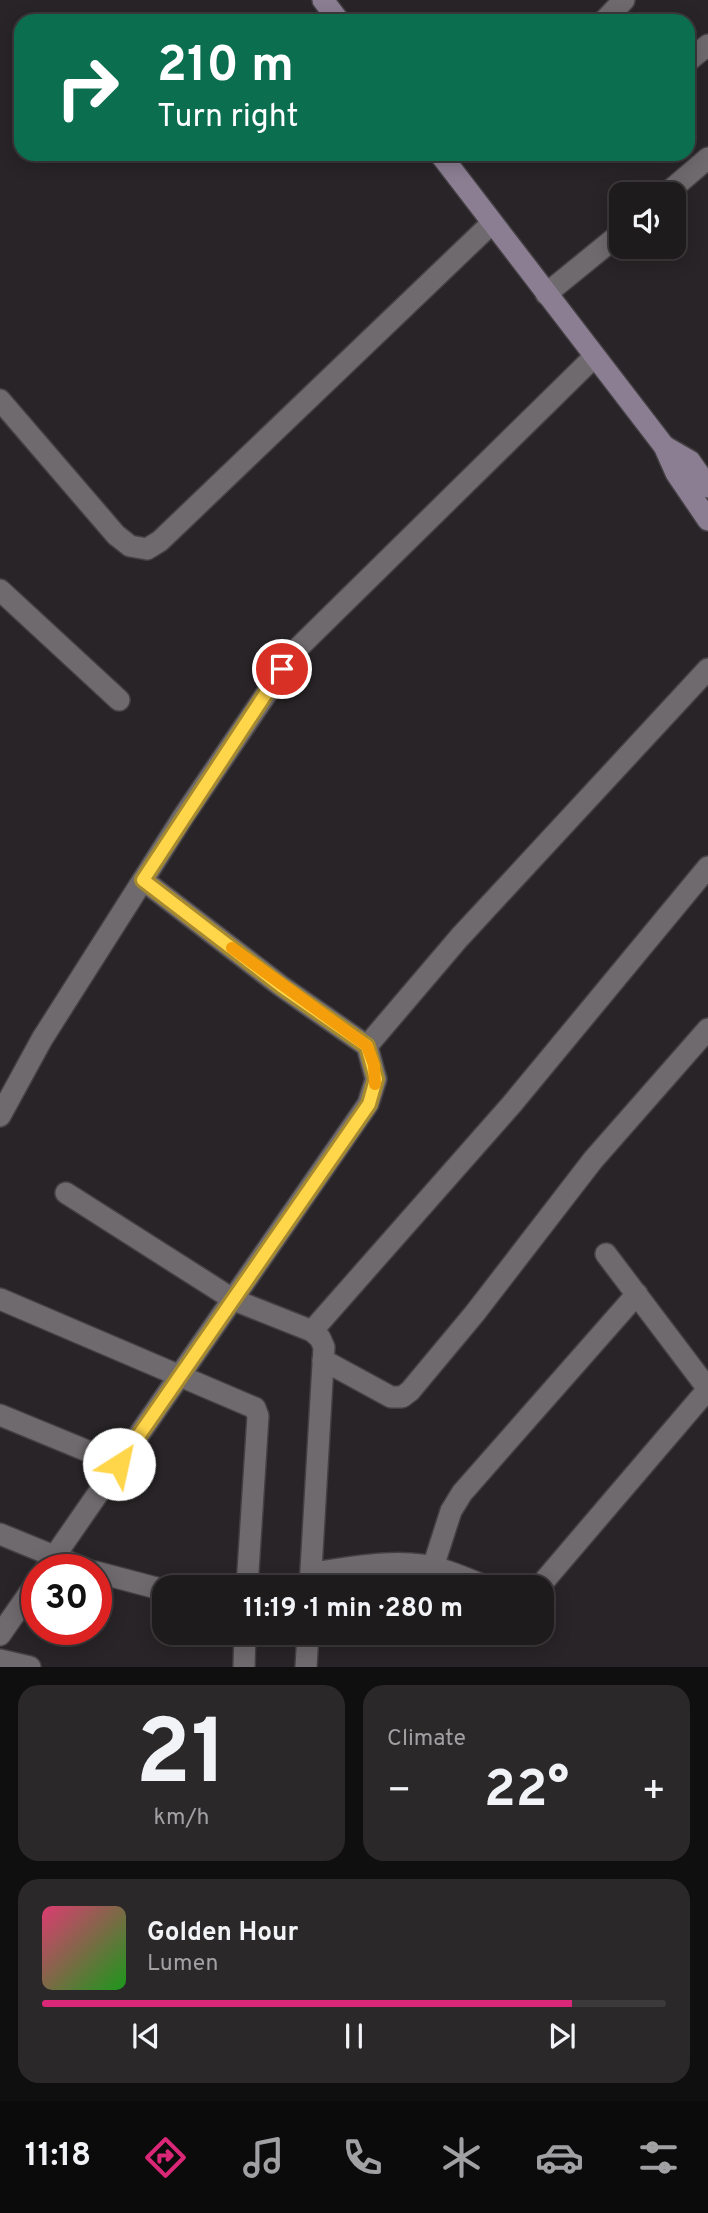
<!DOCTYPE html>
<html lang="en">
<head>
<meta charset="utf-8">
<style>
	body { margin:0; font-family:Overpass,sans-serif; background:#2b282a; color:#f1f3f6; height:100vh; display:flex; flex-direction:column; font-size:26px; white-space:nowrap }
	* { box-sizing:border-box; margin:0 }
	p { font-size:23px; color:#a1a1a4 }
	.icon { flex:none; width:38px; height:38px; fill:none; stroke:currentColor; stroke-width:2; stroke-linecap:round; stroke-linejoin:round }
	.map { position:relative; height:1667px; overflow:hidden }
	.panel { display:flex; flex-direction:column; gap:18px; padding:18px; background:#100f10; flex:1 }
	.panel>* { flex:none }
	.top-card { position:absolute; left:14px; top:14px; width:681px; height:147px; border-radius:21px; box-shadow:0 4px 18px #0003,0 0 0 2px #3c393b; background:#0b6e4f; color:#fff; overflow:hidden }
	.fabs { position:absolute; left:609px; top:182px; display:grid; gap:14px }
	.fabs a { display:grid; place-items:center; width:77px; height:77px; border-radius:14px; background:#1e1b1d; box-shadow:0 4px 18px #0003,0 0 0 2px #3c393b; font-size:35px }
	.speed { position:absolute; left:21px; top:1554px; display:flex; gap:14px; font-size:35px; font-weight:700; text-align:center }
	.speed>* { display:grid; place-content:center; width:91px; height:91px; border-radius:50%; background:#1e1b1d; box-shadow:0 4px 18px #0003,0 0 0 2px #3c393b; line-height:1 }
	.speed .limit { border:10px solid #d22; background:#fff; color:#111 }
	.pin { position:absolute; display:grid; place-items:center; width:60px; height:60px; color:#fff; margin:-30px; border:4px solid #fff; border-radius:50%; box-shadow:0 2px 7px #0007 }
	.me { position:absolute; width:77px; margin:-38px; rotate:35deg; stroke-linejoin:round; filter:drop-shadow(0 0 5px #0008) }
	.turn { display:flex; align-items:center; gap:24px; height:147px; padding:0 28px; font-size:32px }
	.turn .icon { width:91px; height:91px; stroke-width:2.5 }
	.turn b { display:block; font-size:49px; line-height:60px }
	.big { font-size:52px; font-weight:700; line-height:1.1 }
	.panel .tile { flex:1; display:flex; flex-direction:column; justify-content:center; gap:10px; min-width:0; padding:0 24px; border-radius:21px; background:#2b282a }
	.panel .dial { align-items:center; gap:0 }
	.dial b { font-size:91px; line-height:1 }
	.song { display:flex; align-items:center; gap:21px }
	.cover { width:84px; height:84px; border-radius:10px; background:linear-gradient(135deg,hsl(340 70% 55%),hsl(120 70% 35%)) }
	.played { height:7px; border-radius:4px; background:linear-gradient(90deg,#db2777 85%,#3c393b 85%) }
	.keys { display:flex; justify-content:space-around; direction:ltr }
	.heat { display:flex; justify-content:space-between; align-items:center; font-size:38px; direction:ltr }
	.panel .tiles { flex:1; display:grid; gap:18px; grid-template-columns:1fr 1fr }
	.tile:last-child { grid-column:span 2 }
	.trip { position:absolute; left:152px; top:1575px; width:402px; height:70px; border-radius:21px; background:#1e1b1d; box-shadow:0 4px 18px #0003,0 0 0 2px #3c393b; font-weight:700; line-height:70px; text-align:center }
	.tabs { display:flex; height:112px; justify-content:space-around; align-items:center; background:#0c0b0c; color:#a1a1a4 }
	.tabs .icon { width:49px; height:49px }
	.tabs .active { color:#db2777 }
	.tabs b { font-size:32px; color:#f1f3f6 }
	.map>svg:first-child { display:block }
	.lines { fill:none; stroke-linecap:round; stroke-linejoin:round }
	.street-casing { stroke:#433f42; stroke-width:24 }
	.secondary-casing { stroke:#433f42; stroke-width:24 }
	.street { stroke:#6f6a6d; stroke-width:21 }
	.secondary { stroke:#8b7e93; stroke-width:21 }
	.route-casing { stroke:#a68a30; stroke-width:18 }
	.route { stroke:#ffd54a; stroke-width:12 }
	.slow { stroke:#f59e0b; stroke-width:12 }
</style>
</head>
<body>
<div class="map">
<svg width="708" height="1667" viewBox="0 0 708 1667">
	<rect width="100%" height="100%" fill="#282427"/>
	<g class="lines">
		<defs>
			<g id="street">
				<polyline points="604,21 624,0"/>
				<polyline points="688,61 708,45"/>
				<polyline points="666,194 708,158"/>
				<polyline points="546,294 621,233"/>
				<polyline points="0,400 116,535 130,546 147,549 160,541 492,223"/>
				<polyline points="0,590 119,700"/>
				<polyline points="367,1046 459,938 708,669"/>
				<polyline points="0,1116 42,1039 183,817 296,650 594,357"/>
				<polyline points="66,1193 234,1300 312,1331 320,1338 324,1347 310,1587"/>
				<polyline points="606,1254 708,1389"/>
				<polyline points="0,1299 255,1408 258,1416 247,1587"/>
				<polyline points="312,1331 512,1104 708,867"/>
				<polyline points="323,1360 391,1397 402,1397 410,1391 475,1313 593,1160 708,1029"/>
				<polyline points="0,1415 119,1464"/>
				<polyline points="0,1534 88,1570"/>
				<polyline points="433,1567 451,1511 462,1493 637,1294"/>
				<polyline points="45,1570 368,1104 376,1079 367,1046 281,986 143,880"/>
				<polyline points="96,1572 164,1590"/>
				<path d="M311,1573C346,1569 386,1560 421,1565C444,1568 467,1579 488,1587"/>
				<polyline points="539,1587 708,1389"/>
				<polyline points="0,1635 37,1582"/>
				<polyline points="0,1660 30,1667"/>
				<polyline points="244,1667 245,1633"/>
				<polyline points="306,1667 308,1633"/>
			</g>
			<g id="secondary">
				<polyline points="323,0 339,21"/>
				<polyline points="440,154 664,446 676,473 708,520"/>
				<polyline points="664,446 690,461 708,487"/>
			</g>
		</defs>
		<use href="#street" class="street-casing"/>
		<use href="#secondary" class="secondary-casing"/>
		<use href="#street" class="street"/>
		<use href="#secondary" class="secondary"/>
	</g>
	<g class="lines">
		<defs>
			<polyline id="route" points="119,1464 369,1104 376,1079 367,1046 281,986 143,880 282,669"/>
		</defs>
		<use href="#route" class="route-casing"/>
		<use href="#route" class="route"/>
		<polyline class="slow" points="232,948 367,1046 374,1065 375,1084"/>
	</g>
</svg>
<div class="fabs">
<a><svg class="icon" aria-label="sound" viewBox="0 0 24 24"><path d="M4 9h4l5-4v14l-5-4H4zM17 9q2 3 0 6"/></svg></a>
</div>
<div class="speed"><div class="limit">30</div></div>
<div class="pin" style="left:282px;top:669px;background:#d93025"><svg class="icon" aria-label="arrive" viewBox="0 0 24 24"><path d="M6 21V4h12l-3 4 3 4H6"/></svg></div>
<svg class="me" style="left:119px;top:1464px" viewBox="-20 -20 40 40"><circle r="19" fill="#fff"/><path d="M0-13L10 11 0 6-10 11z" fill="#ffd54a"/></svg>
<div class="trip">11:19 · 1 min · 280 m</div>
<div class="top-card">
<div class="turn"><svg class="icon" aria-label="right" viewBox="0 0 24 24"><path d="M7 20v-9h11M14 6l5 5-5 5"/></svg><div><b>210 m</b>Turn right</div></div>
</div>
</div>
<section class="panel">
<div class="tiles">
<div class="tile dial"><b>21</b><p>km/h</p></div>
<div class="tile"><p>Climate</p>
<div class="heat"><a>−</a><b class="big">22°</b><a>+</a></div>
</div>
<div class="tile">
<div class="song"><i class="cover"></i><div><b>Golden Hour</b><p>Lumen</p></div></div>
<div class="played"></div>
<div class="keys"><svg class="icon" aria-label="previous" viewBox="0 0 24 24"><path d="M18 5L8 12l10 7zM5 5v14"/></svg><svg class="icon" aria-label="pause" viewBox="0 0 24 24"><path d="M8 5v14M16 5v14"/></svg><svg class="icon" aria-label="next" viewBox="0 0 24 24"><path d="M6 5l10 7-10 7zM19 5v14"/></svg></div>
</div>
</div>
</section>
<nav class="tabs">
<b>11:18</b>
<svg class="icon active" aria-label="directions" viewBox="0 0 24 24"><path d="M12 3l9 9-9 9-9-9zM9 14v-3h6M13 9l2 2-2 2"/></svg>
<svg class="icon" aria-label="music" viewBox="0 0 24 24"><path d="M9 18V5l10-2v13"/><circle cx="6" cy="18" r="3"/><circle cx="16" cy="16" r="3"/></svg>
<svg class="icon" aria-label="phone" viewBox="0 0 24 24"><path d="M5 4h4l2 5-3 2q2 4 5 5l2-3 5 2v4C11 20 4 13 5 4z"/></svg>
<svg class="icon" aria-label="climate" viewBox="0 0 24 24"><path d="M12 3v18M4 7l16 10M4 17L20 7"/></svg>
<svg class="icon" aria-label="car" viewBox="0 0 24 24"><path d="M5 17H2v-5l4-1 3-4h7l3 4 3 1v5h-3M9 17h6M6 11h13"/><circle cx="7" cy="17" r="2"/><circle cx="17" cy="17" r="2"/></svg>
<svg class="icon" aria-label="filters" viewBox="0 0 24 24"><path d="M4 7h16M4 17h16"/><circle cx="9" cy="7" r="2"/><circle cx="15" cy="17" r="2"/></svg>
</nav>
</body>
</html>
